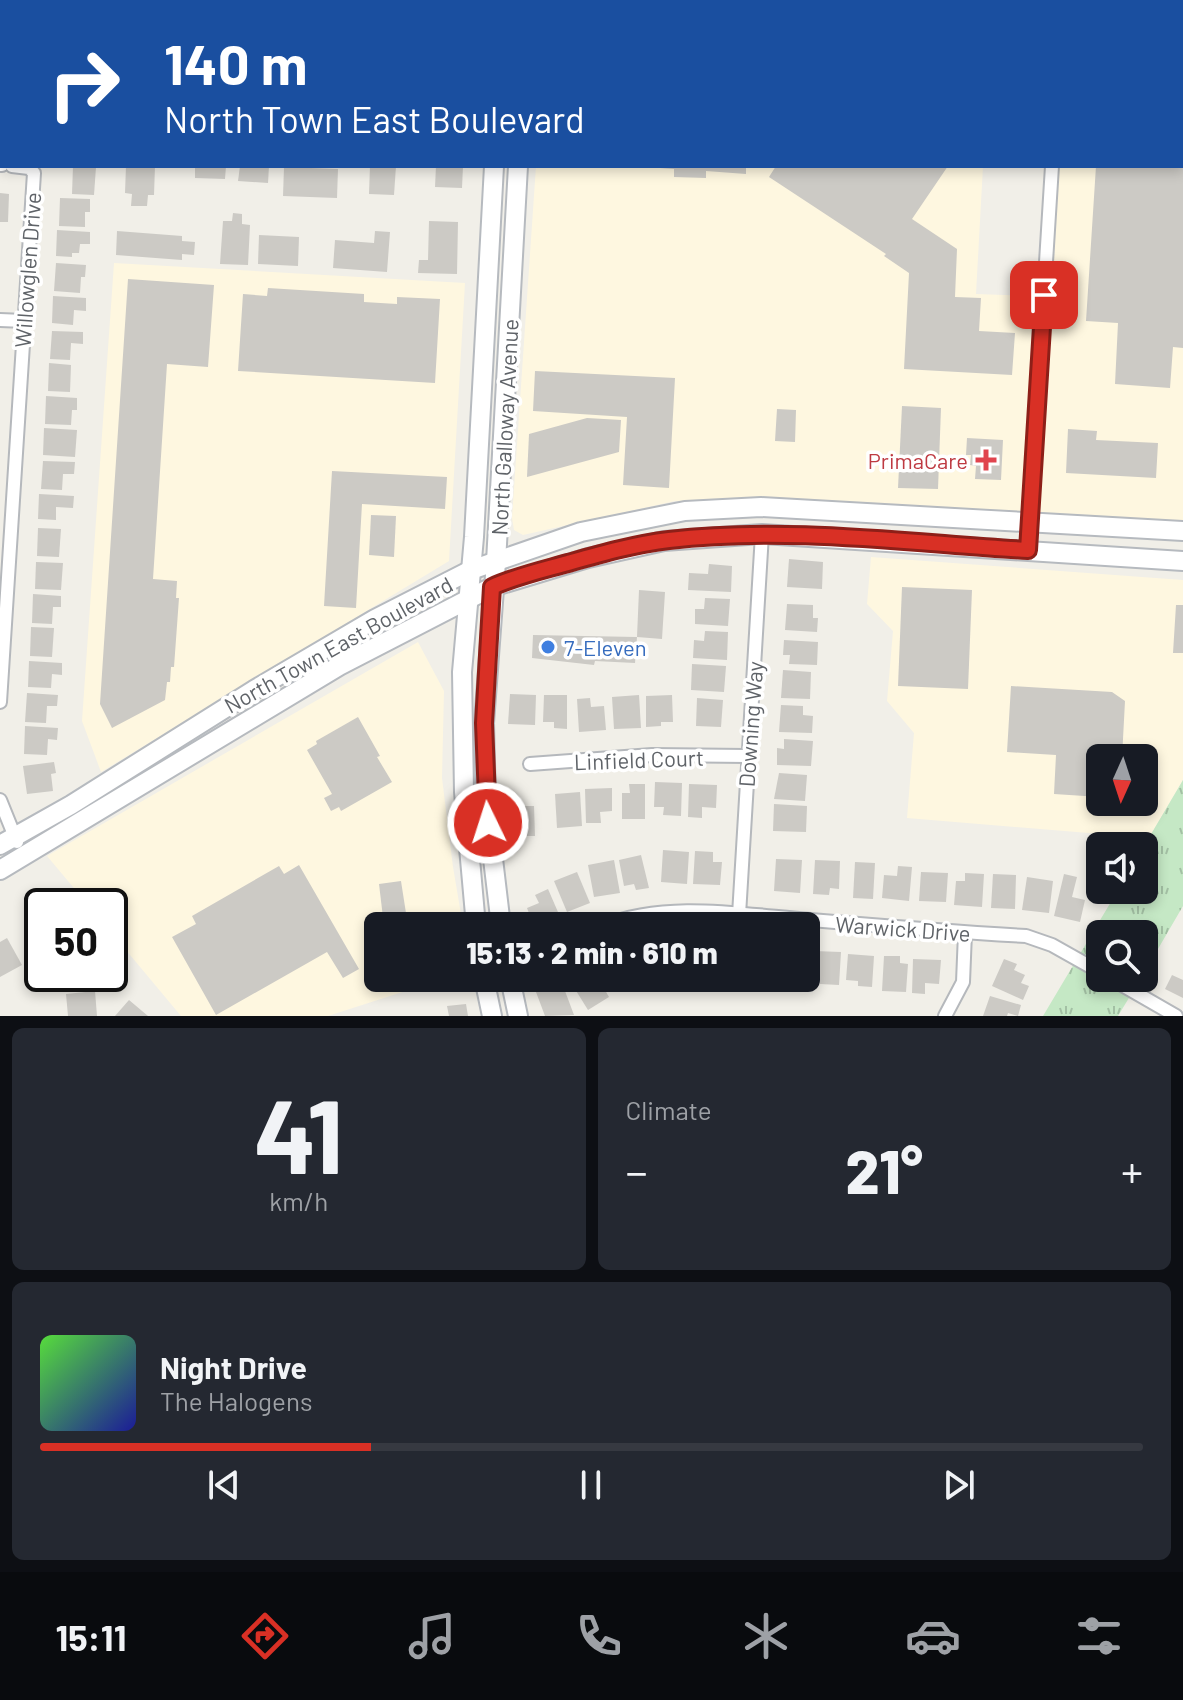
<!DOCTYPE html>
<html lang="en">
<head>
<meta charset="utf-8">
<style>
	body { margin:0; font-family:Barlow,sans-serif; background:#242831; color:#f1f3f6; height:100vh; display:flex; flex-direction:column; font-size:30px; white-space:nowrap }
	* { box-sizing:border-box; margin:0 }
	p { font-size:26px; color:#9ea1a6 }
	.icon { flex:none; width:44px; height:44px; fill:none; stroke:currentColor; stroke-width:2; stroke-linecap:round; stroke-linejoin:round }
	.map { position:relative; height:1016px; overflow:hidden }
	.panel { display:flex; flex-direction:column; gap:12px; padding:12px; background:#0d0f14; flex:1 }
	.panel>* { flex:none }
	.banner { position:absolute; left:0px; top:0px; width:1184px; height:168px; box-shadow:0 4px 12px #0003; background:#1a4fa0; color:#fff; overflow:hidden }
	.needle { width:52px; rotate:183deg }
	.tools { position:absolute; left:1086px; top:744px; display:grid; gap:16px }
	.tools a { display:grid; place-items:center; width:72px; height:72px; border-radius:12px; background:#171b24; box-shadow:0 4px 12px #0003; font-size:40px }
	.speed { position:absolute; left:24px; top:888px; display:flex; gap:16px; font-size:40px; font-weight:700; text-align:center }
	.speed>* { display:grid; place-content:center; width:104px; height:104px; border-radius:50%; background:#171b24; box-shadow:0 4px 12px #0003; line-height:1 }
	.speed .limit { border:4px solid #111; border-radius:12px; background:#fff; color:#111 }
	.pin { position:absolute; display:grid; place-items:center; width:68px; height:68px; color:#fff; margin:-34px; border-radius:16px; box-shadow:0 4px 12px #0006 }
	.me { position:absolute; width:88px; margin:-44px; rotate:356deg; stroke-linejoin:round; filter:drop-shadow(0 0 6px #0008) }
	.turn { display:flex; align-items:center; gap:28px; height:168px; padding:0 32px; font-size:36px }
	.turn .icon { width:104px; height:104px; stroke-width:2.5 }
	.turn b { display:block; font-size:56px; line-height:68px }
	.big { font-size:60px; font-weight:800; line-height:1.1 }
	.panel .card { flex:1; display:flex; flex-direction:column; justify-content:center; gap:12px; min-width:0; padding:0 28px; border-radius:12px; background:#242831 }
	.panel .dial { align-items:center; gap:0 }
	.dial b { font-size:104px; line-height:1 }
	.song { display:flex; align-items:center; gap:24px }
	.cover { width:96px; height:96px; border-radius:12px; background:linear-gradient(135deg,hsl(110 70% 55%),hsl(240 70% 35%)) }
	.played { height:8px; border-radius:4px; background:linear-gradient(90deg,#d93025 30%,#363941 30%) }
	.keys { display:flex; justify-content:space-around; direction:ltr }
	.heat { display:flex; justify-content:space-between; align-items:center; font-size:44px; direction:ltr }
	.panel .tiles { flex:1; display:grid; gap:12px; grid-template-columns:1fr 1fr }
	.card:last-child { grid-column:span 2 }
	.trip { position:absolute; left:364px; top:912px; width:456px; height:80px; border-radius:12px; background:#171b24; box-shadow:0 4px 12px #0003; font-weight:800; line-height:80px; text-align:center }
	.menu { display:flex; height:128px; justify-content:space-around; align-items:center; background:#090b0e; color:#9ea1a6 }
	.menu .icon { width:56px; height:56px }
	.menu .current { color:#d93025 }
	.menu b { font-size:36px; color:#f1f3f6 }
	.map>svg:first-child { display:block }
	.commercial { fill:#fef7e0; fill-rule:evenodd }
	.grass { fill:url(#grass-tufts) }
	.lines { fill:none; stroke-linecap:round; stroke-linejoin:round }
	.stream { stroke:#aadaff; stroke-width:3 }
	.building { fill:#cccac5 }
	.minor-casing { stroke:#b5b8bc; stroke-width:16 }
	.tertiary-casing { stroke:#b5b8bc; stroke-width:20 }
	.secondary-casing { stroke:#b6babf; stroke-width:22 }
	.minor { stroke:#fff; stroke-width:12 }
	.tertiary { stroke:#fff; stroke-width:16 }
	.secondary { stroke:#fff; stroke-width:18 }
	.route-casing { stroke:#8d1f18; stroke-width:20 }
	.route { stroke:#d93025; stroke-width:14 }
	.health-dot { fill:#e0444e; stroke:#fff; stroke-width:3 }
	.shop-dot { fill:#3f7fe0; stroke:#fff; stroke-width:3 }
	.labels { text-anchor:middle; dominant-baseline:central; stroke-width:7; stroke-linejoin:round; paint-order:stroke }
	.street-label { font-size:22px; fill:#5f6368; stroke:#fff }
	.health-label { font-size:22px; fill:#be3a42; stroke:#fff; text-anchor:end }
	.shop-label { font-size:22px; fill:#366cbe; stroke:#fff; text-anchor:start }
</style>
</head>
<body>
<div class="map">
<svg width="1183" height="1016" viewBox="0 0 1183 1016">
	<defs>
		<pattern id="grass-tufts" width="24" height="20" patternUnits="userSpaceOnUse" patternTransform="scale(2)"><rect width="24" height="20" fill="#c5e8c5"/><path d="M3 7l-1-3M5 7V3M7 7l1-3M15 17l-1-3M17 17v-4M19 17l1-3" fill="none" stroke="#a3c0a4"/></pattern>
	</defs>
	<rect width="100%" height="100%" fill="#f1efe8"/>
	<g class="commercial">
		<polygon points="1068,0 1183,0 1183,523 1040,515 1059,166 1182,166 1182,2 1068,2"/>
		<polygon points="536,166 983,166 976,294 1033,296 1023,513 859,503 675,501 523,535 514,530 512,518"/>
		<polygon points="114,263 465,283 449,561 101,772 82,721"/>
		<path d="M871,557L1183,580V780L1149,838L907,818L914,733L887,701L893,631L867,604ZM1100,758H1144V802H1100Z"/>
		<polygon points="418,642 444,691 442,778 453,867 463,926 378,926 378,978 446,978 328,1016 181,1016 110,931 110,906 89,906 47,856"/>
	</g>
	<polygon class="grass" points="1183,780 1183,906 1144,973 1144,934 1100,934 1100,978 1141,978 1118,1016 1043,1016 1118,890 1144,890 1144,846"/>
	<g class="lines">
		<polyline class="stream" points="734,0 734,2"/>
	</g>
	<g class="building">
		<polygon points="73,166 96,167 94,195 72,194"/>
		<polygon points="126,166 155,166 154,195 148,195 147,206 131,206 132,194 125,193"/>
		<polygon points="195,166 226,166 225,179 195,178"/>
		<polygon points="240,166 269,166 268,183 238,181"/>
		<polygon points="370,166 396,166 394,195 369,194"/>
		<polygon points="436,166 463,166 462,188 435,187"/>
		<polygon points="660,166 746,166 746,174 706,171 706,178 674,177 674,169 660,168"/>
		<polygon points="776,166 948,166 912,219 957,249 955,297 981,298 979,331 1015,333 1012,375 904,369 909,273 884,256 886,254 769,177"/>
		<polygon points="1096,166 1183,166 1183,348 1173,347 1170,388 1115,384 1118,323 1086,321"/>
		<polygon points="284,167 338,169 337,198 283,196"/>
		<polygon points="0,193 9,194 8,222 0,222"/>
		<polygon points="60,198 90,199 90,212 85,212 85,227 59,226"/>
		<polygon points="233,213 242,214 242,224 250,225 248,265 220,264 223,221 232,221"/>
		<polygon points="429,221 458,222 457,274 418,273 419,260 428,260"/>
		<polygon points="57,230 90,232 90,244 80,244 79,253 72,253 72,257 56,256"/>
		<polygon points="117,231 182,236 182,241 195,242 194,255 182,254 182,260 116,255"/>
		<polygon points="375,231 390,232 387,272 333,268 335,240 374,243"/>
		<polygon points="259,235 299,237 298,266 258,264"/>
		<polygon points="56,263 86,265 85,277 81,277 80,293 54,291"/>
		<polygon points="128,279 214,285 208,367 167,364 153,579 177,581 176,598 179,598 174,667 171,667 170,682 167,682 165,700 112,728 100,704"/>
		<polygon points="268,288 364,294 364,302 397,304 397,297 440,299 435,383 238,371 243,294 267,296"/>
		<polygon points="53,296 86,298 86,311 74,310 73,325 52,323"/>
		<polygon points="52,331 83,332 83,344 71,343 70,360 50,359"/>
		<polygon points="49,363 71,365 70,392 48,391"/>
		<polygon points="535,371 675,378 669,488 623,485 627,417 533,411"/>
		<polygon points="46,396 77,398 77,410 72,410 71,425 45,424"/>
		<polygon points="902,406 941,408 938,489 898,488"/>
		<polygon points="777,409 796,410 795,442 775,441"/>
		<polygon points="587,418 621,420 619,452 527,477 529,434"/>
		<polygon points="44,428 77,430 75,457 43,455"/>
		<polygon points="1068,429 1097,431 1096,440 1158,443 1156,478 1066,473"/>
		<polygon points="967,438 1003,440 1001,480 975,479 976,466 970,465 971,455 966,455"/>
		<polygon points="43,461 75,462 74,474 63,474 62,490 41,489"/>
		<polygon points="332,471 447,477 445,509 362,504 356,608 324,606"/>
		<polygon points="39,494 74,496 73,508 56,507 56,520 38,519"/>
		<polygon points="371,515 396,516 394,557 369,555"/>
		<polygon points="38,528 61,529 59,557 37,556"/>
		<polygon points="789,559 823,562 822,589 787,587"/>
		<polygon points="36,562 63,563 61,590 35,589"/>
		<polygon points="709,564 732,566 731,592 688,590 689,573 708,574"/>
		<polygon points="902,587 972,590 968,689 898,686"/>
		<polygon points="639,590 665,592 662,639 637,637"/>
		<polygon points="33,594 61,596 61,607 53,607 52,624 32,623"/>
		<polygon points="705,598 730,599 728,626 695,624 695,609 704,609"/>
		<polygon points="787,604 813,605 813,618 818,618 817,632 785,630"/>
		<polygon points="1176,605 1183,605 1183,653 1173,653"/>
		<polygon points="31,627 54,628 52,657 30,656"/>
		<polygon points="705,631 728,632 727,660 693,658 694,640 704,641"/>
		<polygon points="533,635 637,637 635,663 595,661 594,665 532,658"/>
		<polygon points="784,640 818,642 817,665 789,664 790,655 783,655"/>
		<polygon points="29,661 62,663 62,675 52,674 51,688 28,687"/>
		<polygon points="692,664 726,666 724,692 691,690"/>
		<polygon points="783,670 811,672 810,699 781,698"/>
		<polygon points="1011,686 1112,692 1125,701 1122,758 1100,758 1100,797 1054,794 1056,755 1007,752"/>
		<polygon points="27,693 58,695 57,706 47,706 46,723 25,722"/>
		<polygon points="510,694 536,695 535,725 508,724"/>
		<polygon points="544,695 567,695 567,729 554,728 554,722 543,722"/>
		<polygon points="639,695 641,728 614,729 612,697"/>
		<polygon points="672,695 673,722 661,722 661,726 646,727 646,696"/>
		<polygon points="590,698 591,707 604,706 606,730 579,732 577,699"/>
		<polygon points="697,698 723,700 721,727 696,726"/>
		<polygon points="781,705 803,706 803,715 813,716 812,733 779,732"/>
		<polygon points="358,717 380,756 377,757 392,782 341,811 339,807 331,811 324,798 332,794 307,750 317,744 316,741"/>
		<polygon points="25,726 58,728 57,740 48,739 47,755 24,754"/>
		<polygon points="784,739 813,741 811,766 777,765 777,748 784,749"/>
		<polygon points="54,762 56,773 51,774 53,791 27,794 23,766"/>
		<polygon points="779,773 807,775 805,801 774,799"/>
		<polygon points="655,782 682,783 681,816 663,815 664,807 654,807"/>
		<polygon points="629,784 645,784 645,819 622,819 622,793 630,793"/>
		<polygon points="689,784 717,785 716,808 702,807 702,818 688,817"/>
		<polygon points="612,788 612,811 600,812 601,823 586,823 585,789"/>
		<polygon points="580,792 582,826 557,828 555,794"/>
		<polygon points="774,804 807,806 806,832 773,831"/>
		<polygon points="509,806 534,806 535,836 509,836"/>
		<polygon points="663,850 689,852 687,884 661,882"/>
		<polygon points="695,851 713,852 713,862 722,862 720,885 693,884"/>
		<polygon points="641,855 649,888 636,890 634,884 624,886 619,860"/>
		<polygon points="776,859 802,860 800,893 774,891"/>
		<polygon points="614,860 620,893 594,897 588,865"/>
		<polygon points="815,860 840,861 839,889 830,888 829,895 813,894"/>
		<polygon points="855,862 875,863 873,899 853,898"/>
		<polygon points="299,865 359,969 343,978 327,952 216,1015 172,937 196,924 192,916 279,866 284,874"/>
		<polygon points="898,866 912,867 909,901 882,898 884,875 897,876"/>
		<polygon points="577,872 590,903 567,912 554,881"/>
		<polygon points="921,872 948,873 946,902 919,901"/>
		<polygon points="965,873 984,874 982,907 954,905 956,881 965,881"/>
		<polygon points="993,874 1016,875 1015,909 991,908"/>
		<polygon points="1064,874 1077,877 1072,897 1085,900 1080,922 1054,916"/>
		<polygon points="1027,877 1053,881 1049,913 1022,910"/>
		<polygon points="401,881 408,926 384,926 379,884"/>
		<polygon points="548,889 561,919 545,926 534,926 527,908 539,903 535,895"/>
		<polygon points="7,938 22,965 0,977 0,942"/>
		<polygon points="814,951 841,952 839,985 820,984 820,975 812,975"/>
		<polygon points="848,954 874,956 872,987 858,986 858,981 846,980"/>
		<polygon points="884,956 900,956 900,963 908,964 906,992 882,991"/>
		<polygon points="913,959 941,960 939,984 925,983 925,994 912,993"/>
		<polygon points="1004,959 1017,964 1014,970 1025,975 1021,983 1029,986 1023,1000 992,986"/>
		<polygon points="1172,975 1183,980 1183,998 1165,989"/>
		<polygon points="576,978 598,978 609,997 588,1010 570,981"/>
		<polygon points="608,978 640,978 613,990"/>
		<polygon points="562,983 574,1015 545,1016 536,992"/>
		<polygon points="95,991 97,1016 68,1016 66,994"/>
		<polygon points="990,996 1021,1005 1018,1016 1008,1013 1007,1016 983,1016"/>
		<polygon points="129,1000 148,1016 115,1016"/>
		<polygon points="466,1004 468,1016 449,1016 447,1006"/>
	</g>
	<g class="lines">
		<defs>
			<g id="minor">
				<polyline points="1060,0 1060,2"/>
				<polyline points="0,165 2,165"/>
				<polyline points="0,320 24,321"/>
				<polyline points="1028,550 1052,166"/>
				<polyline points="0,702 34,173 29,168 12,166"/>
				<polyline points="530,764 652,755 747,756"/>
				<polyline points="0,800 17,842"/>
				<polyline points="739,915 762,534"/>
				<path d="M604,926C665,900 746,915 811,920C882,926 954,932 1026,936L1052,945L1100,972"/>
				<polyline points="1110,978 1176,1016"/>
				<polyline points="945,1016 963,982 965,933"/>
			</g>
			<g id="tertiary">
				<polyline points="833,2 837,0"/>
				<polyline points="0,7 2,7"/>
			</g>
			<g id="secondary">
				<polyline points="502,2 502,0"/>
				<polyline points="528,2 528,0"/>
				<polyline points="0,845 71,805 254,690 375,619 471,570 581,532 685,511 761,507 1183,531"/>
				<polyline points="0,870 339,666 492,587 588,558 664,541 762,534 1183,561"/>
				<polyline points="476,926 464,792 462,672 474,537 494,166"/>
				<polyline points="501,926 486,800 484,723 496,562 518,166"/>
				<polyline points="484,978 492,1016"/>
				<polyline points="510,978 518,1016"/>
			</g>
		</defs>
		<use href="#minor" class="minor-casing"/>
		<use href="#tertiary" class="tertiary-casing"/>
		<use href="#secondary" class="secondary-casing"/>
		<use href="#minor" class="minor"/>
		<use href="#tertiary" class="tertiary"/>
		<use href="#secondary" class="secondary"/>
	</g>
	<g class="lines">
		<defs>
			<path id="route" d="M488,823L484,723L492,587C516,576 543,570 568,563C600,554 635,544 669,540C785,526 911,543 1028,550L1044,295"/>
		</defs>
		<use href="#route" class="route-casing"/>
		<use href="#route" class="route"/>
	</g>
	<path class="health-dot" d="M982 448h8v8h8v8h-8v8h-8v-8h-8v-8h8z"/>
	<circle class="shop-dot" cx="548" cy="647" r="8"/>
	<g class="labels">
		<g class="street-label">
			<text transform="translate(27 270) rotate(-86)">Willowglen Drive</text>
			<text transform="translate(504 427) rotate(-87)">North Galloway Avenue</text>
			<text transform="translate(338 644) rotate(-29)">North Town East Boulevard</text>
			<text transform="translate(750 724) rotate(-86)">Downing Way</text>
			<text transform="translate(639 759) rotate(-2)">Linfield Court</text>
			<text transform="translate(903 928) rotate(4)">Warwick Drive</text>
		</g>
		<g class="health-label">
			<text x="968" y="460">PrimaCare</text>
		</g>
		<g class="shop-label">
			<text x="564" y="647">7-Eleven</text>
		</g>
	</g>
</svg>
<div class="tools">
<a><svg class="needle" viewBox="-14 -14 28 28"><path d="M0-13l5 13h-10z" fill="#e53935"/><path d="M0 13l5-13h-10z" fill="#9ea1a6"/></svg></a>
<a><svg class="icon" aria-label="sound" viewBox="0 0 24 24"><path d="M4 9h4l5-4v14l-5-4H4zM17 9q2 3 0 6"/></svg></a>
<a><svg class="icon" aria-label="search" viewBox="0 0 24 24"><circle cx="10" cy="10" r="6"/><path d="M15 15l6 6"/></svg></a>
</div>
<div class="speed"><div class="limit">50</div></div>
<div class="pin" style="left:1044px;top:295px;background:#d93025"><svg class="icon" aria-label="arrive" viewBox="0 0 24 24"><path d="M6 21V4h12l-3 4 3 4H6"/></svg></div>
<svg class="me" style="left:488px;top:823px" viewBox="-20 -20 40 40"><circle r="17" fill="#d93025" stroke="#fff" stroke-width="3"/><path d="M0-11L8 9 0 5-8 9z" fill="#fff"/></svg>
<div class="trip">15:13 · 2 min · 610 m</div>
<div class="banner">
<div class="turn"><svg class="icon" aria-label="right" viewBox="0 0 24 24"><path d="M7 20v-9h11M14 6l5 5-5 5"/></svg><div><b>140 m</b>North Town East Boulevard</div></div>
</div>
</div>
<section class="panel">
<div class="tiles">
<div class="card dial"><b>41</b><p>km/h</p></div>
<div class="card"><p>Climate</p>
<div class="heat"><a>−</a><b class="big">21°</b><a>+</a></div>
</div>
<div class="card">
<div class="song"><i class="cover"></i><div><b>Night Drive</b><p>The Halogens</p></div></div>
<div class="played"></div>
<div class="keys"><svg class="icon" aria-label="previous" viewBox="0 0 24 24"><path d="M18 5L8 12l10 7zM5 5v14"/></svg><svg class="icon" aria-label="pause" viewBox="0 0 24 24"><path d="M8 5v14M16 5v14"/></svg><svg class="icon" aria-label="next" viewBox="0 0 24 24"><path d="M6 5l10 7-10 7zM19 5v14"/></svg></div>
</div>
</div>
</section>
<nav class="menu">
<b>15:11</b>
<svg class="icon current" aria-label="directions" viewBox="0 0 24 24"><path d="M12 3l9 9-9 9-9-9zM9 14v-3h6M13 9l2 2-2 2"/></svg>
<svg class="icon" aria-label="music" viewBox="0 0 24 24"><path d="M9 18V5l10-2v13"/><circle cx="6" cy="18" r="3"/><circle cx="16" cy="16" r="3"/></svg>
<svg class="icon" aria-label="phone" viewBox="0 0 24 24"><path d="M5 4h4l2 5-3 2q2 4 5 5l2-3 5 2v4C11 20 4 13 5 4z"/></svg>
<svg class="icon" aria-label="climate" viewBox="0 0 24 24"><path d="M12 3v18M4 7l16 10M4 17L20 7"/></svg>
<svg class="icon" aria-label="car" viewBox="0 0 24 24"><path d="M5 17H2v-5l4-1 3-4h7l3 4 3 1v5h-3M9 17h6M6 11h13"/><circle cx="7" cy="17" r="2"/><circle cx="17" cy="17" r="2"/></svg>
<svg class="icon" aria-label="filters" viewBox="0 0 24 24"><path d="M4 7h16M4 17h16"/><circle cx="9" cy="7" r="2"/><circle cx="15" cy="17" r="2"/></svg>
</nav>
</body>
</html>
